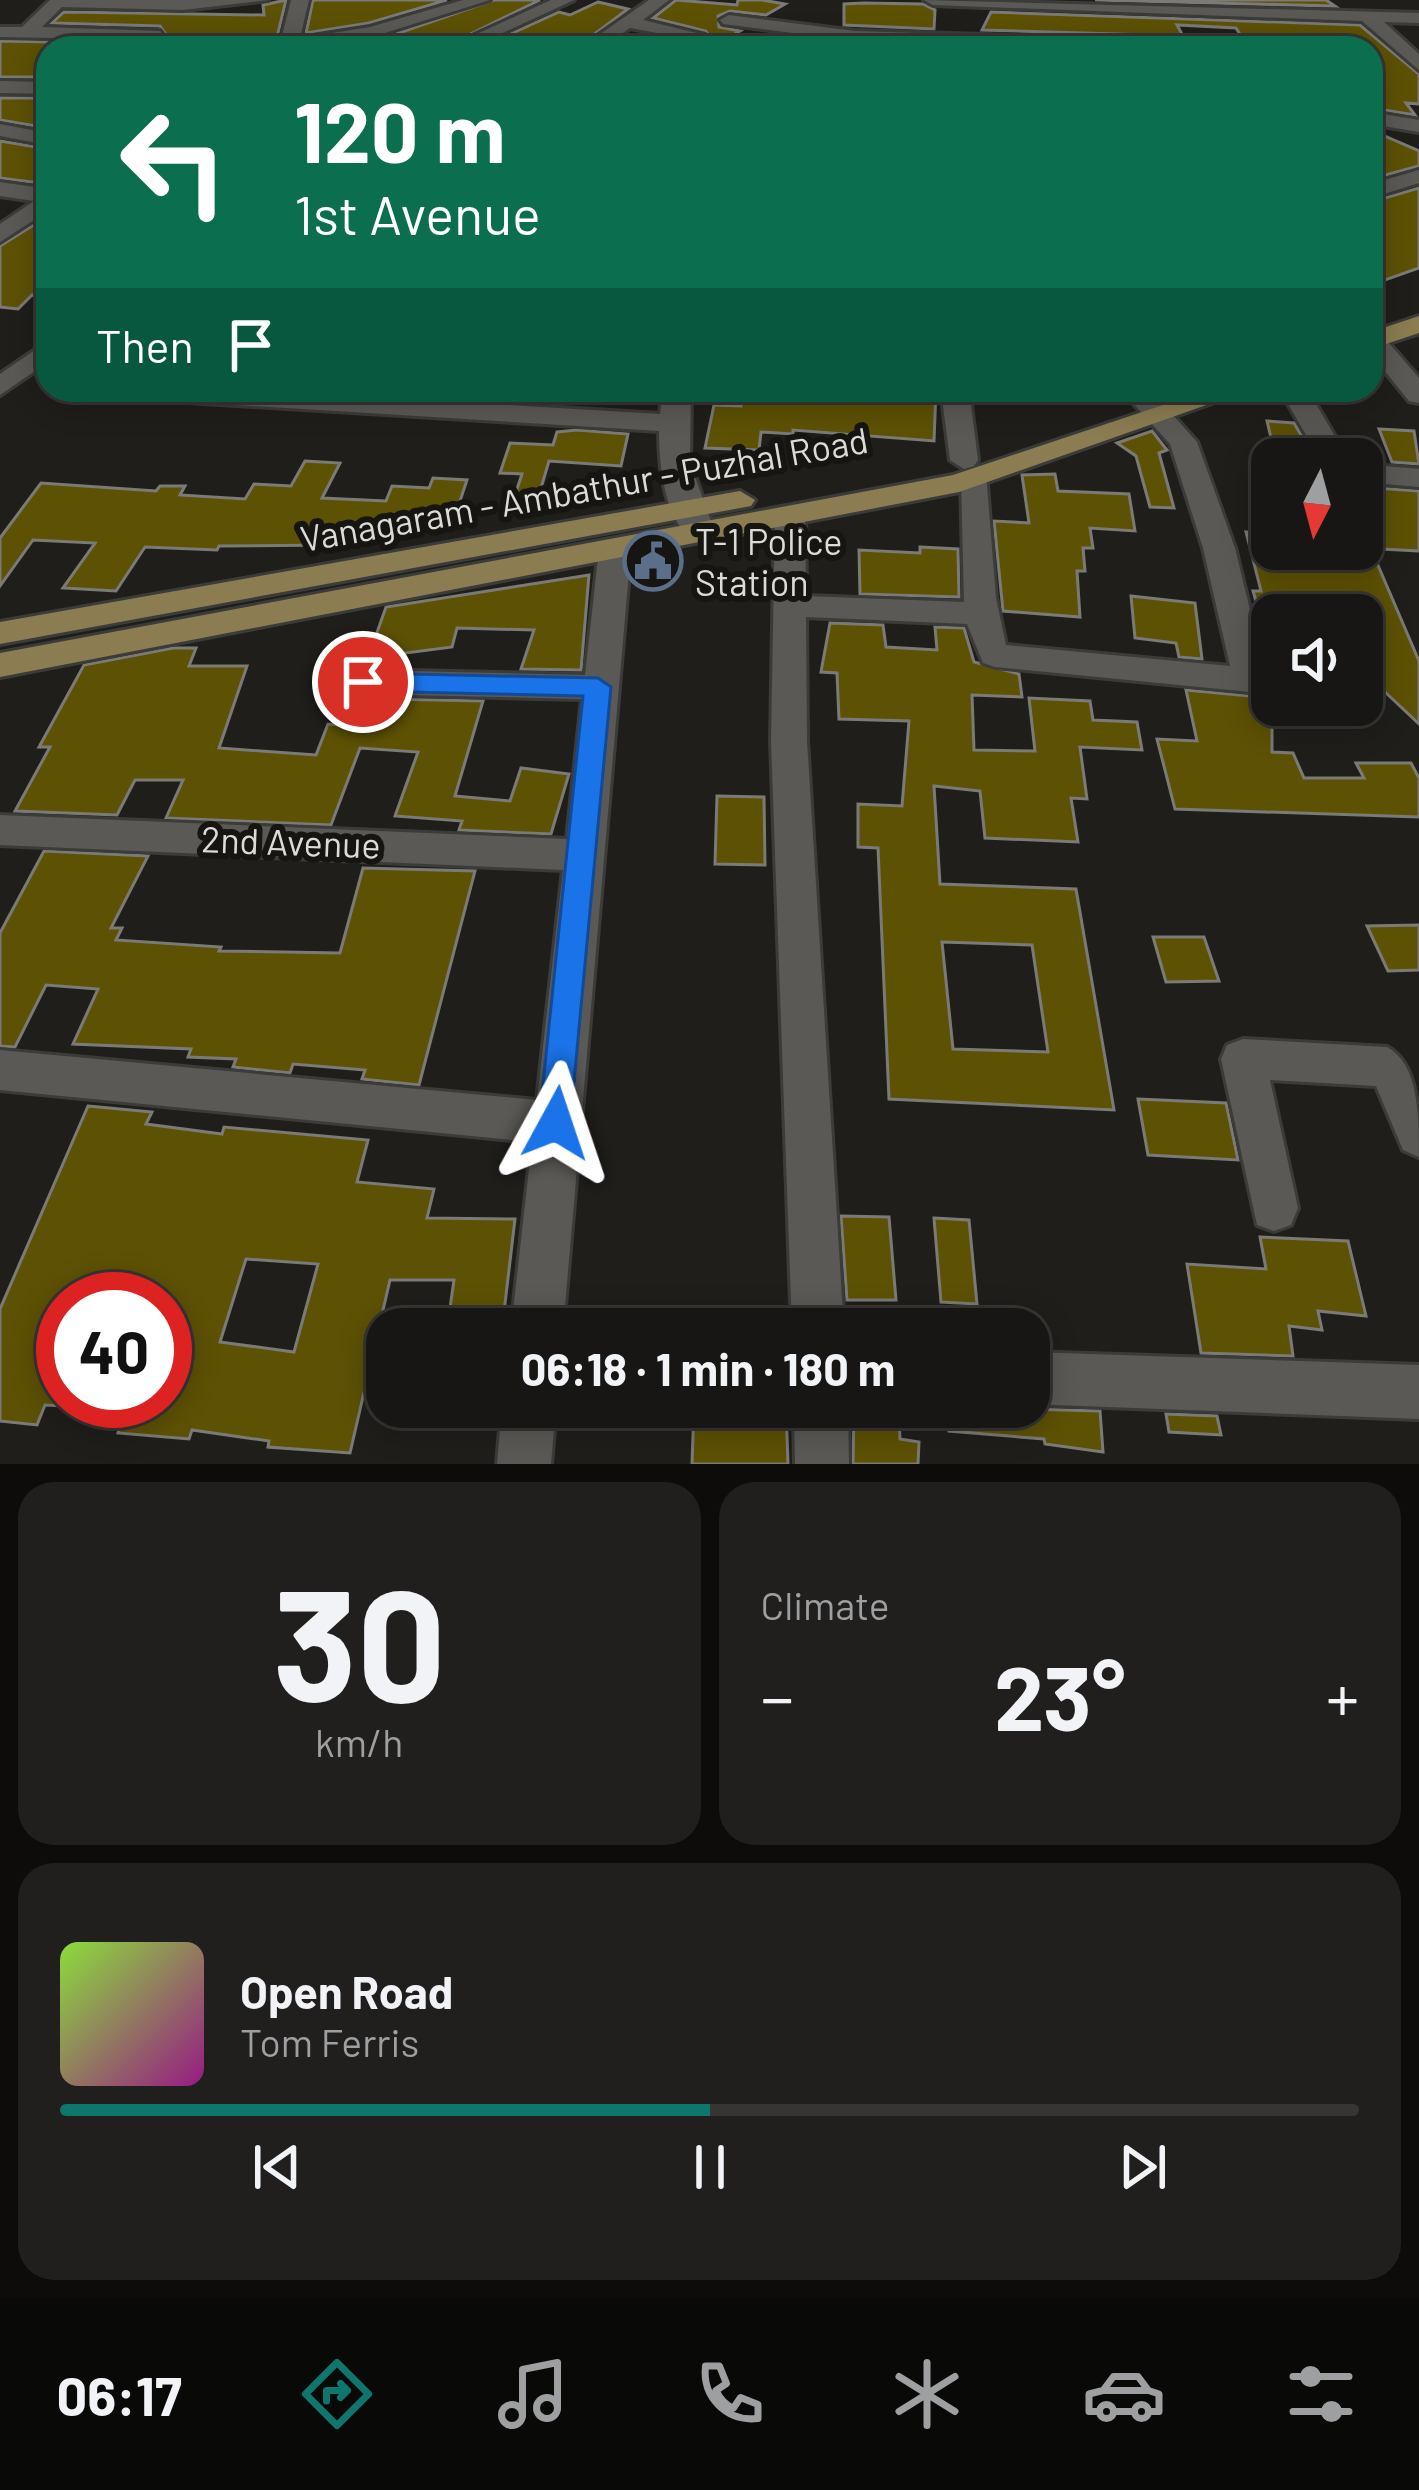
<!DOCTYPE html>
<html lang="en">
<head>
<meta charset="utf-8">
<style>
	body { margin:0; font-family:Barlow,sans-serif; background:#201f1d; color:#f1f3f6; height:100vh; display:flex; flex-direction:column; font-size:45px; white-space:nowrap }
	* { box-sizing:border-box; margin:0 }
	p { font-size:39px; color:#9e9fa0 }
	.icon { flex:none; width:66px; height:66px; fill:none; stroke:currentColor; stroke-width:2; stroke-linecap:round; stroke-linejoin:round }
	.map { position:relative; height:1464px; overflow:hidden }
	.details { display:flex; flex-direction:column; gap:18px; padding:18px; background:#0d0c0b; flex:1 }
	.details>* { flex:none }
	.hud { position:absolute; left:36px; top:36px; width:1347px; height:366px; border-radius:36px; box-shadow:0 6px 30px #0003,0 0 0 3px #363534; background:#0b6e4f; color:#fff; overflow:hidden }
	.needle { width:78px; rotate:186deg }
	.controls { position:absolute; left:1251px; top:438px; display:grid; gap:24px }
	.controls a { display:grid; place-items:center; width:132px; height:132px; border-radius:24px; background:#171614; box-shadow:0 6px 30px #0003,0 0 0 3px #363534; font-size:60px }
	.speed { position:absolute; left:36px; top:1272px; display:flex; gap:24px; font-size:60px; font-weight:700; text-align:center }
	.speed>* { display:grid; place-content:center; width:156px; height:156px; border-radius:50%; background:#171614; box-shadow:0 6px 30px #0003,0 0 0 3px #363534; line-height:1 }
	.speed .limit { border:18px solid #d22; background:#fff; color:#111 }
	.pin { position:absolute; display:grid; place-items:center; width:102px; height:102px; color:#fff; margin:-51px; border:6px solid #fff; border-radius:50%; box-shadow:0 3px 12px #0007 }
	.me { position:absolute; width:132px; margin:-66px; rotate:5deg; stroke-linejoin:round; filter:drop-shadow(0 0 9px #0008) }
	.turn { display:flex; align-items:center; gap:42px; height:252px; padding:0 60px; font-size:54px }
	.turn .icon { width:156px; height:156px; stroke-width:2.5 }
	.turn b { display:block; font-size:84px; line-height:102px }
	.then { display:flex; align-items:center; height:114px; padding:0 60px; background:#0003; gap:24px; font-size:45px }
	.big { font-size:90px; font-weight:700; line-height:1.1 }
	.details .widget { flex:1; display:flex; flex-direction:column; justify-content:center; gap:18px; min-width:0; padding:0 42px; border-radius:36px; background:#201f1d }
	.details .dial { align-items:center; gap:0 }
	.dial b { font-size:156px; line-height:1 }
	.song { display:flex; align-items:center; gap:36px }
	.cover { width:144px; height:144px; border-radius:18px; background:linear-gradient(135deg,hsl(90 70% 55%),hsl(310 70% 35%)) }
	.played { height:12px; border-radius:6px; background:linear-gradient(90deg,#0f766e 50%,#363534 50%) }
	.keys { display:flex; justify-content:space-around; direction:ltr }
	.heat { display:flex; justify-content:space-between; align-items:center; font-size:66px; direction:ltr }
	.details .tiles { flex:1; display:grid; gap:18px; grid-template-columns:1fr 1fr }
	.widget:last-child { grid-column:span 2 }
	.trip { position:absolute; left:366px; top:1308px; width:684px; height:120px; border-radius:36px; background:#171614; box-shadow:0 6px 30px #0003,0 0 0 3px #363534; font-weight:700; line-height:120px; text-align:center }
	.dock { display:flex; height:192px; justify-content:space-around; align-items:center; background:#090908; color:#9e9fa0 }
	.dock .icon { width:84px; height:84px }
	.dock .on { color:#0f766e }
	.dock b { font-size:54px; color:#f1f3f6 }
	.map>svg:first-child { display:block }
	.building { fill:#5d5104; stroke:#7b7a77; stroke-width:3; fill-rule:evenodd }
	.lines { fill:none; stroke-linecap:round; stroke-linejoin:round }
	.minor-casing { stroke:#3b3b39; stroke-width:6 }
	.major-casing { stroke:#3b3b39; stroke-width:6 }
	.minor { fill:#5a5956; fill-rule:evenodd }
	.major { fill:#8b7c51; fill-rule:evenodd }
	.route { fill:#1a73e8; stroke:#114b97; stroke-width:3 }
	.labels { text-anchor:middle; dominant-baseline:central; stroke-width:12; stroke-linejoin:round; paint-order:stroke }
	.street-label { font-size:36px; fill:#dbdbd9; stroke:#161512 }
	.poi-label { font-size:36px; fill:#dbdbd9; stroke:#161512; text-anchor:start }
</style>
</head>
<body>
<div class="map">
<svg width="1419" height="1464" viewBox="0 0 1419 1464">
	<rect width="100%" height="100%" fill="#1f1e1b"/>
	<g class="building">
		<polygon points="286,0 277,37 254,48 48,48 48,77 0,77 0,41 154,44 167,36 160,26 52,23 64,12 264,15 263,5"/>
		<polygon points="313,0 447,0 369,23 306,33"/>
		<polygon points="494,0 540,0 442,48 396,34"/>
		<polygon points="676,0 737,5 738,0 762,0 785,4 766,15 730,11 718,16 719,27 740,31 712,47 698,44 709,36 706,31 653,18"/>
		<polygon points="1095,0 1326,0 1335,6"/>
		<polygon points="598,2 628,9 576,48 521,38 495,41 559,12 570,15"/>
		<polygon points="864,3 923,4 935,10 934,29 844,25 844,4"/>
		<polygon points="991,12 1360,25 1419,74 1419,104 1406,103 1415,115 1371,108 1371,48 1302,48 1296,38 1241,36 1236,28 1177,25 1183,36 982,30"/>
		<polygon points="0,98 48,98 48,128 0,120"/>
		<polygon points="1371,130 1419,151 1419,166 1371,179"/>
		<polygon points="0,141 48,149 48,184 0,178"/>
		<polygon points="1419,188 1419,268 1371,285 1371,202"/>
		<polygon points="48,216 48,297 32,295 18,309 0,307 0,246"/>
		<polygon points="742,390 936,390 934,441 793,430 793,434 761,432 759,450 705,448 714,405 741,406"/>
		<polygon points="1267,421 1294,423 1315,459 1275,455"/>
		<polygon points="1379,429 1414,431 1419,464 1392,462"/>
		<polygon points="577,430 628,434 621,466 549,461 536,505 512,504 522,474 500,473 510,443 553,445 557,432"/>
		<polygon points="1152,431 1167,450 1159,453 1174,508 1150,507 1136,456 1117,443"/>
		<polygon points="305,461 340,463 322,498 386,501 392,486 429,488 433,478 467,480 453,522 413,520 407,534 340,531 334,545 219,546 217,550 145,547 116,591 63,588 95,543 33,540 0,586 0,538 41,483 156,491 160,486 185,486 180,495 245,499 254,484 291,486"/>
		<polygon points="1055,474 1058,491 1129,494 1135,531 1090,528 1093,548 1083,548 1085,571 1077,571 1080,617 1003,611 994,521 1029,523 1022,475"/>
		<polygon points="1362,487 1419,491 1419,551 1362,548"/>
		<polygon points="1246,532 1272,534 1272,549 1371,549 1419,661 1419,724 1385,692 1362,634 1362,615 1260,615 1253,591 1261,591"/>
		<polygon points="920,547 958,549 959,597 860,594 859,550 920,553"/>
		<polygon points="589,575 581,670 521,669 534,630 457,628 452,647 368,658 386,607"/>
		<polygon points="1131,596 1195,603 1202,659 1179,657 1176,643 1135,638"/>
		<path d="M830,623L883,625L886,647L937,650L935,627L964,628L974,662L1019,674L1022,697L972,695L974,750L1035,751L1029,698L1090,701L1093,720L1137,722L1142,750L1080,747L1087,799L1071,798L1078,842L985,838L980,791L934,786L940,884L1076,889L1114,1110L889,1099L878,848L858,847V804L902,806L909,721L839,719L837,673L821,672ZM942,942L1032,945L1048,1052L953,1049Z"/>
		<polygon points="173,648 196,648 189,666 247,666 219,748 316,755 328,724 377,728 387,699 483,701 455,796 510,801 521,768 569,774 551,834 459,830 462,821 395,816 418,752 360,748 331,825 166,818 183,780 135,780 117,815 15,811 50,747 39,747 84,665"/>
		<polygon points="1272,688 1272,752 1293,753 1304,778 1364,778 1356,763 1411,763 1419,778 1419,817 1175,809 1157,739 1197,741 1186,690 1250,696"/>
		<polygon points="717,796 764,797 765,865 715,864"/>
		<polygon points="44,851 148,856 111,928 122,928 116,940 221,947 219,951 340,953 363,868 475,871 419,1085 362,1079 365,1070 293,1064 290,1073 233,1067 236,1059 188,1057 191,1049 73,1044 98,989 46,985 15,1047 0,1046 0,933"/>
		<polygon points="1419,925 1419,970 1388,971 1367,926"/>
		<polygon points="1153,937 1204,937 1219,981 1166,982"/>
		<polygon points="1138,1099 1226,1103 1238,1160 1148,1155"/>
		<path d="M88,1106L152,1112L146,1124L222,1134L224,1127L368,1140L357,1182L434,1189L427,1218L515,1219L502,1329H447L454,1280H390L350,1453L268,1447L269,1441L192,1430L189,1439L118,1433L129,1401H165V1299H63V1406L45,1405L37,1425L0,1421V1309ZM246,1259L318,1264L294,1352L220,1342Z"/>
		<polygon points="841,1216 889,1217 896,1300 847,1300"/>
		<polygon points="934,1218 969,1220 977,1304 941,1302"/>
		<polygon points="1260,1237 1348,1241 1366,1316 1318,1311 1322,1330 1289,1326 1293,1356 1201,1353 1187,1264 1266,1269"/>
		<polygon points="694,1407 786,1407 788,1464 692,1464"/>
		<polygon points="854,1407 899,1407 900,1439 919,1442 918,1464 853,1464"/>
		<polygon points="948,1407 1100,1411 1103,1452 1045,1444 1044,1439 949,1431"/>
		<polygon points="1166,1414 1217,1416 1221,1435 1169,1432"/>
	</g>
	<g class="lines">
		<defs>
			<g id="minor">
				<polygon points="50,0 268,0 183,10 62,7 42,27 160,31 163,35 154,40 0,37 0,27 22,27"/>
				<polygon points="291,0 309,0 300,38 370,27 463,0 490,0 372,37 258,48 281,40"/>
				<polygon points="551,0 574,0 470,48 446,48"/>
				<polygon points="649,0 669,0 643,20 705,35 696,40 630,28 601,48 580,48"/>
				<polygon points="924,0 1419,13 1419,23 1384,22 1419,54 1419,70 1362,21 933,5"/>
				<polygon points="729,15 855,31 1252,43 1261,48 885,45 723,24 720,20"/>
				<polygon points="0,81 48,82 48,94 0,93"/>
				<polygon points="1371,112 1419,120 1419,132 1371,124"/>
				<polygon points="0,124 48,133 48,145 0,136"/>
				<polygon points="1419,170 1419,183 1371,198 1371,184"/>
				<polygon points="0,182 48,189 48,211 0,242 0,224 34,201 0,196"/>
				<polygon points="1371,333 1382,335 1419,378 1419,403 1409,401 1371,354"/>
				<polygon points="48,341 48,362 0,395 0,374"/>
				<path d="M110,390H260L660,414L663,390H691L690,463L715,532L700,541C664,532 659,461 659,431L124,398Z"/>
				<polygon points="941,390 969,390 978,460 974,466 964,469 950,460"/>
				<polygon points="1280,390 1308,390 1348,459 1320,459"/>
				<polygon points="1145,393 1155,395 1197,442 1235,548 1267,680 1262,688 1250,692 995,667 983,663 967,624 806,617 807,741 844,1329 792,1329 771,741 775,515 790,506 805,515 806,596 964,602 961,479 976,470 986,473 996,598 1006,645 1230,666 1203,548 1170,444 1131,401"/>
				<polygon points="1362,464 1419,469 1419,487 1362,482"/>
				<polygon points="615,539 631,549 563,1329 511,1329 532,1142 0,1090 0,1050 537,1100 563,870 0,845 0,815 567,839 582,699 363,694 346,682 363,670 585,675 599,549"/>
				<path d="M1243,1039L1387,1047C1419,1064 1419,1116 1419,1157L1403,1150L1376,1086L1270,1080L1298,1208L1291,1225L1274,1231L1257,1225L1221,1059L1227,1045Z"/>
				<polygon points="1029,1352 1419,1365 1419,1419 1029,1404"/>
				<polygon points="502,1407 556,1407 551,1464 497,1464"/>
				<polygon points="794,1407 848,1407 849,1464 795,1464"/>
			</g>
			<g id="major">
				<polygon points="1419,316 1419,333 1371,349 1371,332"/>
				<polygon points="1208,390 1249,390 959,492 0,677 0,653 953,475"/>
				<polygon points="740,491 755,500 751,506 0,644 0,622"/>
			</g>
		</defs>
		<use href="#minor" class="minor-casing"/>
		<use href="#major" class="major-casing"/>
		<use href="#minor" class="minor"/>
		<use href="#major" class="major"/>
	</g>
	<polygon class="route" points="363,673 598,678 611,687 569,1135 556,1139 544,1135 539,1123 583,696 363,691 350,682"/>
	<defs>
		<symbol id="civic-ring" viewBox="-11 -11 22 22"><circle r="9.5" fill="#161512" stroke="#5c6f8a" stroke-width="1.5"/><path d="M-.6-6.5H3V-4.5H.6V-3L4-1V1h2V6H-6V1h2V-1L-.6-3ZM-1.2 2.5V6h2.4V2.5Z" fill="#5c6f8a"/></symbol>
	</defs>
	<g fill-rule="evenodd">
		<use href="#civic-ring" x="620" y="528" width="66" height="66"/>
	</g>
	<g class="labels">
		<g class="street-label">
			<text transform="translate(584 488) rotate(-10)">Vanagaram - Ambathur - Puzhal Road</text>
			<text transform="translate(291 841) rotate(2)">2nd Avenue</text>
		</g>
		<g class="poi-label">
			<text x="695" y="540">T-1 Police<tspan x="695" dy="41">Station</tspan></text>
		</g>
	</g>
</svg>
<div class="controls">
<a><svg class="needle" viewBox="-14 -14 28 28"><path d="M0-13l5 13h-10z" fill="#e53935"/><path d="M0 13l5-13h-10z" fill="#9e9fa0"/></svg></a>
<a><svg class="icon" aria-label="sound" viewBox="0 0 24 24"><path d="M4 9h4l5-4v14l-5-4H4zM17 9q2 3 0 6"/></svg></a>
</div>
<div class="speed"><div class="limit">40</div></div>
<div class="pin" style="left:363px;top:682px;background:#d93025"><svg class="icon" aria-label="arrive" viewBox="0 0 24 24"><path d="M6 21V4h12l-3 4 3 4H6"/></svg></div>
<svg class="me" style="left:556px;top:1123px" viewBox="-20 -20 40 40"><path d="M0-17L14 15 0 8-14 15z" fill="#1a73e8" stroke="#fff" stroke-width="4"/></svg>
<div class="trip">06:18 · 1 min · 180 m</div>
<div class="hud">
<div class="turn"><svg class="icon" aria-label="left" viewBox="0 0 24 24"><path d="M17 20v-9H6M10 6l-5 5 5 5"/></svg><div><b>120 m</b>1st Avenue</div></div>
<div class="then">Then<svg class="icon" aria-label="arrive" viewBox="0 0 24 24"><path d="M6 21V4h12l-3 4 3 4H6"/></svg></div>
</div>
</div>
<section class="details">
<div class="tiles">
<div class="widget dial"><b>30</b><p>km/h</p></div>
<div class="widget"><p>Climate</p>
<div class="heat"><a>−</a><b class="big">23°</b><a>+</a></div>
</div>
<div class="widget">
<div class="song"><i class="cover"></i><div><b>Open Road</b><p>Tom Ferris</p></div></div>
<div class="played"></div>
<div class="keys"><svg class="icon" aria-label="previous" viewBox="0 0 24 24"><path d="M18 5L8 12l10 7zM5 5v14"/></svg><svg class="icon" aria-label="pause" viewBox="0 0 24 24"><path d="M8 5v14M16 5v14"/></svg><svg class="icon" aria-label="next" viewBox="0 0 24 24"><path d="M6 5l10 7-10 7zM19 5v14"/></svg></div>
</div>
</div>
</section>
<nav class="dock">
<b>06:17</b>
<svg class="icon on" aria-label="directions" viewBox="0 0 24 24"><path d="M12 3l9 9-9 9-9-9zM9 14v-3h6M13 9l2 2-2 2"/></svg>
<svg class="icon" aria-label="music" viewBox="0 0 24 24"><path d="M9 18V5l10-2v13"/><circle cx="6" cy="18" r="3"/><circle cx="16" cy="16" r="3"/></svg>
<svg class="icon" aria-label="phone" viewBox="0 0 24 24"><path d="M5 4h4l2 5-3 2q2 4 5 5l2-3 5 2v4C11 20 4 13 5 4z"/></svg>
<svg class="icon" aria-label="climate" viewBox="0 0 24 24"><path d="M12 3v18M4 7l16 10M4 17L20 7"/></svg>
<svg class="icon" aria-label="car" viewBox="0 0 24 24"><path d="M5 17H2v-5l4-1 3-4h7l3 4 3 1v5h-3M9 17h6M6 11h13"/><circle cx="7" cy="17" r="2"/><circle cx="17" cy="17" r="2"/></svg>
<svg class="icon" aria-label="filters" viewBox="0 0 24 24"><path d="M4 7h16M4 17h16"/><circle cx="9" cy="7" r="2"/><circle cx="15" cy="17" r="2"/></svg>
</nav>
</body>
</html>
